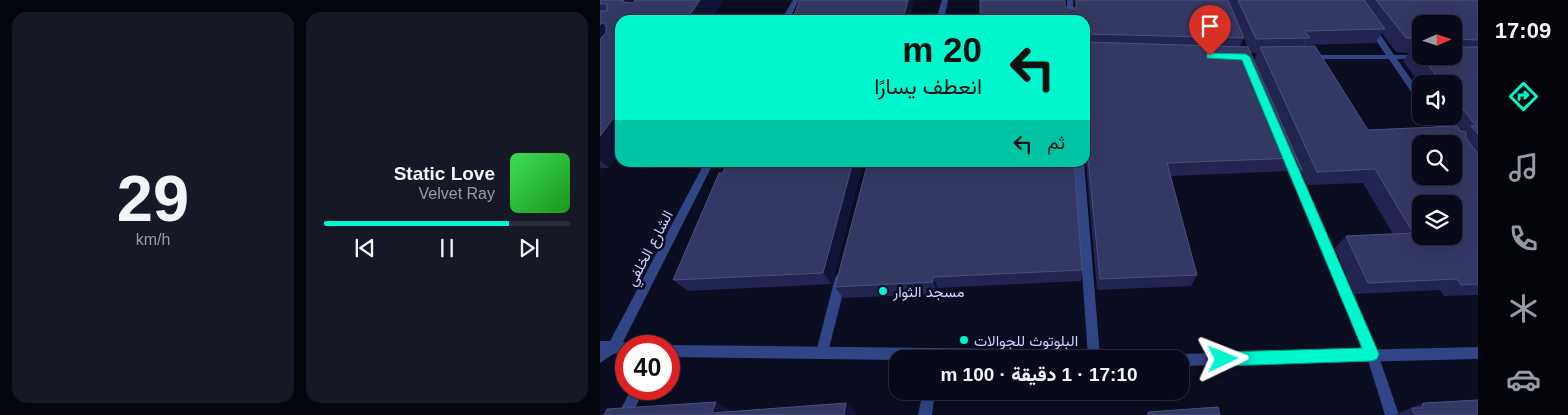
<!DOCTYPE html>
<html lang="ar">
<head>
<meta charset="utf-8">
<style>
	body { margin:0; font-family:Arial,Vazirmatn,sans-serif; background:#161826; color:#f1f3f6; direction:rtl; height:100vh; display:flex; flex-direction:column; font-size:19px; white-space:nowrap }
	* { box-sizing:border-box; margin:0 }
	p { font-size:16px; color:#989aa2 }
	.icon { flex:none; width:28px; height:28px; fill:none; stroke:currentColor; stroke-width:2; stroke-linecap:round; stroke-linejoin:round }
	.map { position:relative; flex:1; overflow:hidden; direction:ltr }
	.drawer { display:flex; flex-direction:column; gap:12px; padding:12px; background:#04060e; width:600px }
	.drawer>* { flex:none }
	.banner { position:absolute; left:15px; top:15px; width:475px; height:152px; border-radius:15px; box-shadow:0 5px 20px #0002,0 0 0 1px #292b38; direction:rtl; background:#00f6cd; color:#111; overflow:hidden }
	.needle { width:32px; rotate:87deg }
	.fabs { position:absolute; left:812px; top:15px; display:grid; gap:10px }
	.fabs a { display:grid; place-items:center; width:50px; height:50px; border-radius:10px; background:#080a19; box-shadow:0 5px 20px #0002,0 0 0 1px #292b38; font-size:25px }
	.speed { position:absolute; left:15px; top:335px; display:flex; gap:10px; font-size:25px; font-weight:700; text-align:center }
	.speed>* { display:grid; place-content:center; width:65px; height:65px; border-radius:50%; background:#080a19; box-shadow:0 5px 20px #0002,0 0 0 1px #292b38; line-height:1 }
	.speed .limit { border:8px solid #d22; background:#fff; color:#111 }
	.pin { position:absolute; display:grid; place-items:center; width:42px; height:42px; color:#fff; margin:-51px -21px; border-radius:50% 50% 50% 0; rotate:-45deg; box-shadow:0 0 5px #0007 }
	.pin .icon { rotate:45deg }
	.me { position:absolute; width:55px; margin:-28px; rotate:88deg; stroke-linejoin:round; filter:drop-shadow(0 0 4px #0008) }
	.turn { display:flex; align-items:center; gap:18px; height:105px; padding:0 25px; font-size:22px }
	.turn .icon { width:65px; height:65px; stroke-width:2.5 }
	.turn b { display:block; font-size:35px; line-height:42px }
	.then { display:flex; align-items:center; height:48px; padding:0 25px; background:#0003; gap:10px; font-size:19px }
	.drawer .widget { flex:1; display:flex; flex-direction:column; justify-content:center; gap:8px; min-width:0; padding:0 18px; border-radius:15px; background:#161826 }
	.drawer .dial { align-items:center; gap:0 }
	.dial b { font-size:65px; line-height:1 }
	.song { display:flex; align-items:center; gap:15px }
	.cover { width:60px; height:60px; border-radius:8px; background:linear-gradient(135deg,hsl(130 70% 55%),hsl(120 70% 35%)) }
	.played { height:5px; border-radius:2px; background:linear-gradient(90deg,#00f6cd 75%,#292b38 75%) }
	.keys { display:flex; justify-content:space-around; direction:ltr }
	.drawer .tiles { flex:1; display:grid; gap:12px; grid-template-columns:repeat(2,1fr) }
	.trip { position:absolute; left:289px; top:350px; width:300px; height:50px; border-radius:15px; background:#080a19; box-shadow:0 5px 20px #0002,0 0 0 1px #292b38; font-weight:800; line-height:50px; text-align:center; direction:rtl }
	main { display:flex; flex:1; min-height:0 }
	.tab-bar { display:flex; flex-direction:column; width:90px; justify-content:space-around; align-items:center; background:#03040a; color:#989aa2 }
	.tab-bar .icon { width:35px; height:35px }
	.tab-bar .on { color:#00f6cd }
	.tab-bar b { font-size:22px; color:#f1f3f6 }
	.map>svg:first-child { display:block }
	.lines { fill:none; stroke-linecap:round; stroke-linejoin:round }
	.minor { fill:#314485; fill-rule:evenodd }
	.tertiary { fill:#314485; fill-rule:evenodd }
	.wall { fill:#222551; fill-rule:evenodd }
	.shaded-wall { fill:#111436 }
	.building { fill:#343864; stroke:#4c507c; fill-rule:evenodd }
	.route { fill:#00f6cd; stroke:#00a085 }
	.poi-dot { fill:#00f6cd; stroke:#0b0d21; stroke-width:2 }
	.labels { text-anchor:middle; dominant-baseline:central; stroke-width:5; stroke-linejoin:round; paint-order:stroke }
	.street-label { font-size:15px; fill:#cbd3ff; stroke:#0b0d21 }
	.poi-label { font-size:15px; fill:#cbd3ff; stroke:#0b0d21; text-anchor:start }
</style>
</head>
<body>
<main>
<nav class="tab-bar">
<b>17:09</b>
<svg class="icon on" aria-label="directions" viewBox="0 0 24 24"><path d="M12 3l9 9-9 9-9-9zM9 14v-3h6M13 9l2 2-2 2"/></svg>
<svg class="icon" aria-label="music" viewBox="0 0 24 24"><path d="M9 18V5l10-2v13"/><circle cx="6" cy="18" r="3"/><circle cx="16" cy="16" r="3"/></svg>
<svg class="icon" aria-label="phone" viewBox="0 0 24 24"><path d="M5 4h4l2 5-3 2q2 4 5 5l2-3 5 2v4C11 20 4 13 5 4z"/></svg>
<svg class="icon" aria-label="climate" viewBox="0 0 24 24"><path d="M12 3v18M4 7l16 10M4 17L20 7"/></svg>
<svg class="icon" aria-label="car" viewBox="0 0 24 24"><path d="M5 17H2v-5l4-1 3-4h7l3 4 3 1v5h-3M9 17h6M6 11h13"/><circle cx="7" cy="17" r="2"/><circle cx="17" cy="17" r="2"/></svg>
</nav>
<div class="map">
<svg width="878" height="415" viewBox="0 0 878 415">
	<rect width="100%" height="100%" fill="#0b0d21"/>
	<g class="lines">
		<g class="minor">
			<polygon points="342,0 348,0 344,20 336,20"/>
			<polygon points="467,0 473,0 474,20 466,20"/>
			<polygon points="769,27 775,27 794,55 820,55 823,56 823,59 797,59 821,94 821,103 818,102 789,59 709,59 705,57 709,55 786,55 768,29"/>
			<polygon points="829,116 838,116 856,142 858,144 856,146 854,147 854,144 848,144"/>
			<polygon points="474,162 484,162 500,356 499,359 489,359 488,356"/>
			<polygon points="692,163 697,167 778,354 799,415 785,415 766,354 687,167"/>
			<polygon points="241,273 245,275 247,278 228,352 226,356 222,358 218,356 216,352 235,278 237,275"/>
			<polygon points="14,341 18,343 20,347 18,351 0,363 0,350"/>
			<polygon points="31,389 44,389 32,415 18,415"/>
			<polygon points="323,391 335,391 332,415 318,415"/>
		</g>
		<g class="tertiary">
			<polygon points="193,0 199,0 189,20 181,20"/>
			<polygon points="105,162 114,162 23,342 30,344 31,346 26,346 26,354 0,353 0,341 10,341"/>
			<polygon points="69,345 494,350 557,353 561,355 563,359 298,360 69,357 69,346 66,346"/>
			<polygon points="878,347 878,359 580,366 580,359 574,359 576,356 580,354"/>
		</g>
	</g>
	<g class="wall">
		<polygon points="0,0 124,0 110,20 20,20 9,168 1,168 0,170"/>
		<path d="M474,0H878V295L844,296L840,290L754,294L735,248L746,236L793,234L763,183L707,185L701,171L693,183L687,171L570,176L597,275L591,286L497,290L486,162H485V20H380L465,6L467,8H475ZM821,24H854V56H821ZM782,33L796,52L809,53L803,61L821,85V84H854V116H845L852,127L768,130L706,46V45L775,43ZM644,38L647,47L640,46ZM650,53H657L654,61Z"/>
		<polygon points="263,162 232,284 88,291 73,280 123,173"/>
		<polygon points="268,162 482,270 481,281 338,288 337,294 243,298 235,287"/>
		<polygon points="823,403 878,415 794,415"/>
	</g>
	<g class="shaded-wall">
		<polygon points="24,0 51,0 36,20 22,2"/>
		<polygon points="100,0 124,0 110,20 86,20"/>
		<polygon points="308,0 314,0 310,20 303,20"/>
		<polygon points="2,23 17,41 0,59 0,25"/>
		<polygon points="20,109 20,151 9,168 0,160 0,136"/>
		<polygon points="253,162 263,162 232,284 223,273"/>
		<polygon points="333,277 338,288 337,294 333,282"/>
		<polygon points="116,402 132,410 130,415 112,413"/>
		<polygon points="246,403 255,411 255,415 244,415"/>
	</g>
	<g class="building">
		<polygon points="0,0 24,0 22,2 33,3 35,0 100,0 86,20 20,20 20,109 0,136 0,39 6,33 6,23 2,23 0,25 0,11 5,11 7,10 7,4 0,4"/>
		<polygon points="200,0 308,0 303,20 192,20"/>
		<polygon points="380,0 465,0 465,6 467,8 475,8 477,6 476,0 628,0 644,38 486,34 485,38 485,20 380,20"/>
		<polygon points="638,0 764,0 785,29 705,31 710,38 656,39"/>
		<polygon points="776,0 878,0 878,40 854,39 854,24 821,24 821,38 806,38"/>
		<polygon points="485,40 486,42 648,47 702,170 696,158 567,163 597,275 500,279 487,148 485,148"/>
		<path d="M715,46L768,130L857,126L860,131L866,132V138L878,154V284L861,285L857,279L768,283L746,236L813,233L775,169L717,172L660,47ZM821,144H854V176H821ZM821,204H854V236H821Z"/>
		<polygon points="814,47 821,47 821,56 854,56 854,47 878,47 878,134 871,126 876,126 854,97 854,84 843,84"/>
		<polygon points="127,162 253,162 223,273 73,280 119,173 123,173"/>
		<polygon points="268,162 474,162 482,270 333,277 333,282 235,287"/>
		<polygon points="878,400 878,415 815,415 812,408 822,408 823,403"/>
		<polygon points="116,402 112,413 246,403 244,415 4,415 7,409"/>
		<polygon points="618,407 620,415 548,415 548,412"/>
	</g>
	<polygon class="route" points="610,53 646,54 650,57 779,354 777,359 772,361 623,366 618,364 616,359 618,354 623,352 762,348 642,60 607,58 607,54"/>
	<g class="poi-dot">
		<circle cx="283" cy="291" r="5"/>
		<circle cx="364" cy="340" r="5"/>
	</g>
	<g class="labels">
		<g class="street-label">
			<text transform="translate(49 248) rotate(-62)">الشارع الخلفي</text>
		</g>
		<g class="poi-label">
			<text x="293" y="291">مسجد الثوار</text>
			<text x="374" y="340">البلوتوث للجوالات</text>
		</g>
	</g>
</svg>
<div class="fabs">
<a><svg class="needle" viewBox="-14 -14 28 28"><path d="M0-13l5 13h-10z" fill="#e53935"/><path d="M0 13l5-13h-10z" fill="#989aa2"/></svg></a>
<a><svg class="icon" aria-label="sound" viewBox="0 0 24 24"><path d="M4 9h4l5-4v14l-5-4H4zM17 9q2 3 0 6"/></svg></a>
<a><svg class="icon" aria-label="search" viewBox="0 0 24 24"><circle cx="10" cy="10" r="6"/><path d="M15 15l6 6"/></svg></a>
<a><svg class="icon" aria-label="layers" viewBox="0 0 24 24"><path d="M12 4l9 5-9 5-9-5zM3 14l9 5 9-5"/></svg></a>
</div>
<div class="speed"><div class="limit">40</div></div>
<div class="pin" style="left:610px;top:56px;background:#d93025"><svg class="icon" aria-label="arrive" viewBox="0 0 24 24"><path d="M6 21V4h12l-3 4 3 4H6"/></svg></div>
<svg class="me" style="left:623px;top:359px" viewBox="-20 -20 40 40"><path d="M0-17L14 15 0 8-14 15z" fill="#00f6cd" stroke="#fff" stroke-width="4"/></svg>
<div class="trip">17:10 · 1 دقيقة · 100 m</div>
<div class="banner">
<div class="turn"><svg class="icon" aria-label="left" viewBox="0 0 24 24"><path d="M17 20v-9H6M10 6l-5 5 5 5"/></svg><div><b>20 m</b>انعطف يسارًا</div></div>
<div class="then">ثم<svg class="icon" aria-label="left" viewBox="0 0 24 24"><path d="M17 20v-9H6M10 6l-5 5 5 5"/></svg></div>
</div>
</div>
<section class="drawer">
<div class="tiles">
<div class="widget">
<div class="song"><i class="cover"></i><div><b>Static Love</b><p>Velvet Ray</p></div></div>
<div class="played"></div>
<div class="keys"><svg class="icon" aria-label="previous" viewBox="0 0 24 24"><path d="M18 5L8 12l10 7zM5 5v14"/></svg><svg class="icon" aria-label="pause" viewBox="0 0 24 24"><path d="M8 5v14M16 5v14"/></svg><svg class="icon" aria-label="next" viewBox="0 0 24 24"><path d="M6 5l10 7-10 7zM19 5v14"/></svg></div>
</div>
<div class="widget dial"><b>29</b><p>km/h</p></div>
</div>
</section>
</main>
</body>
</html>
